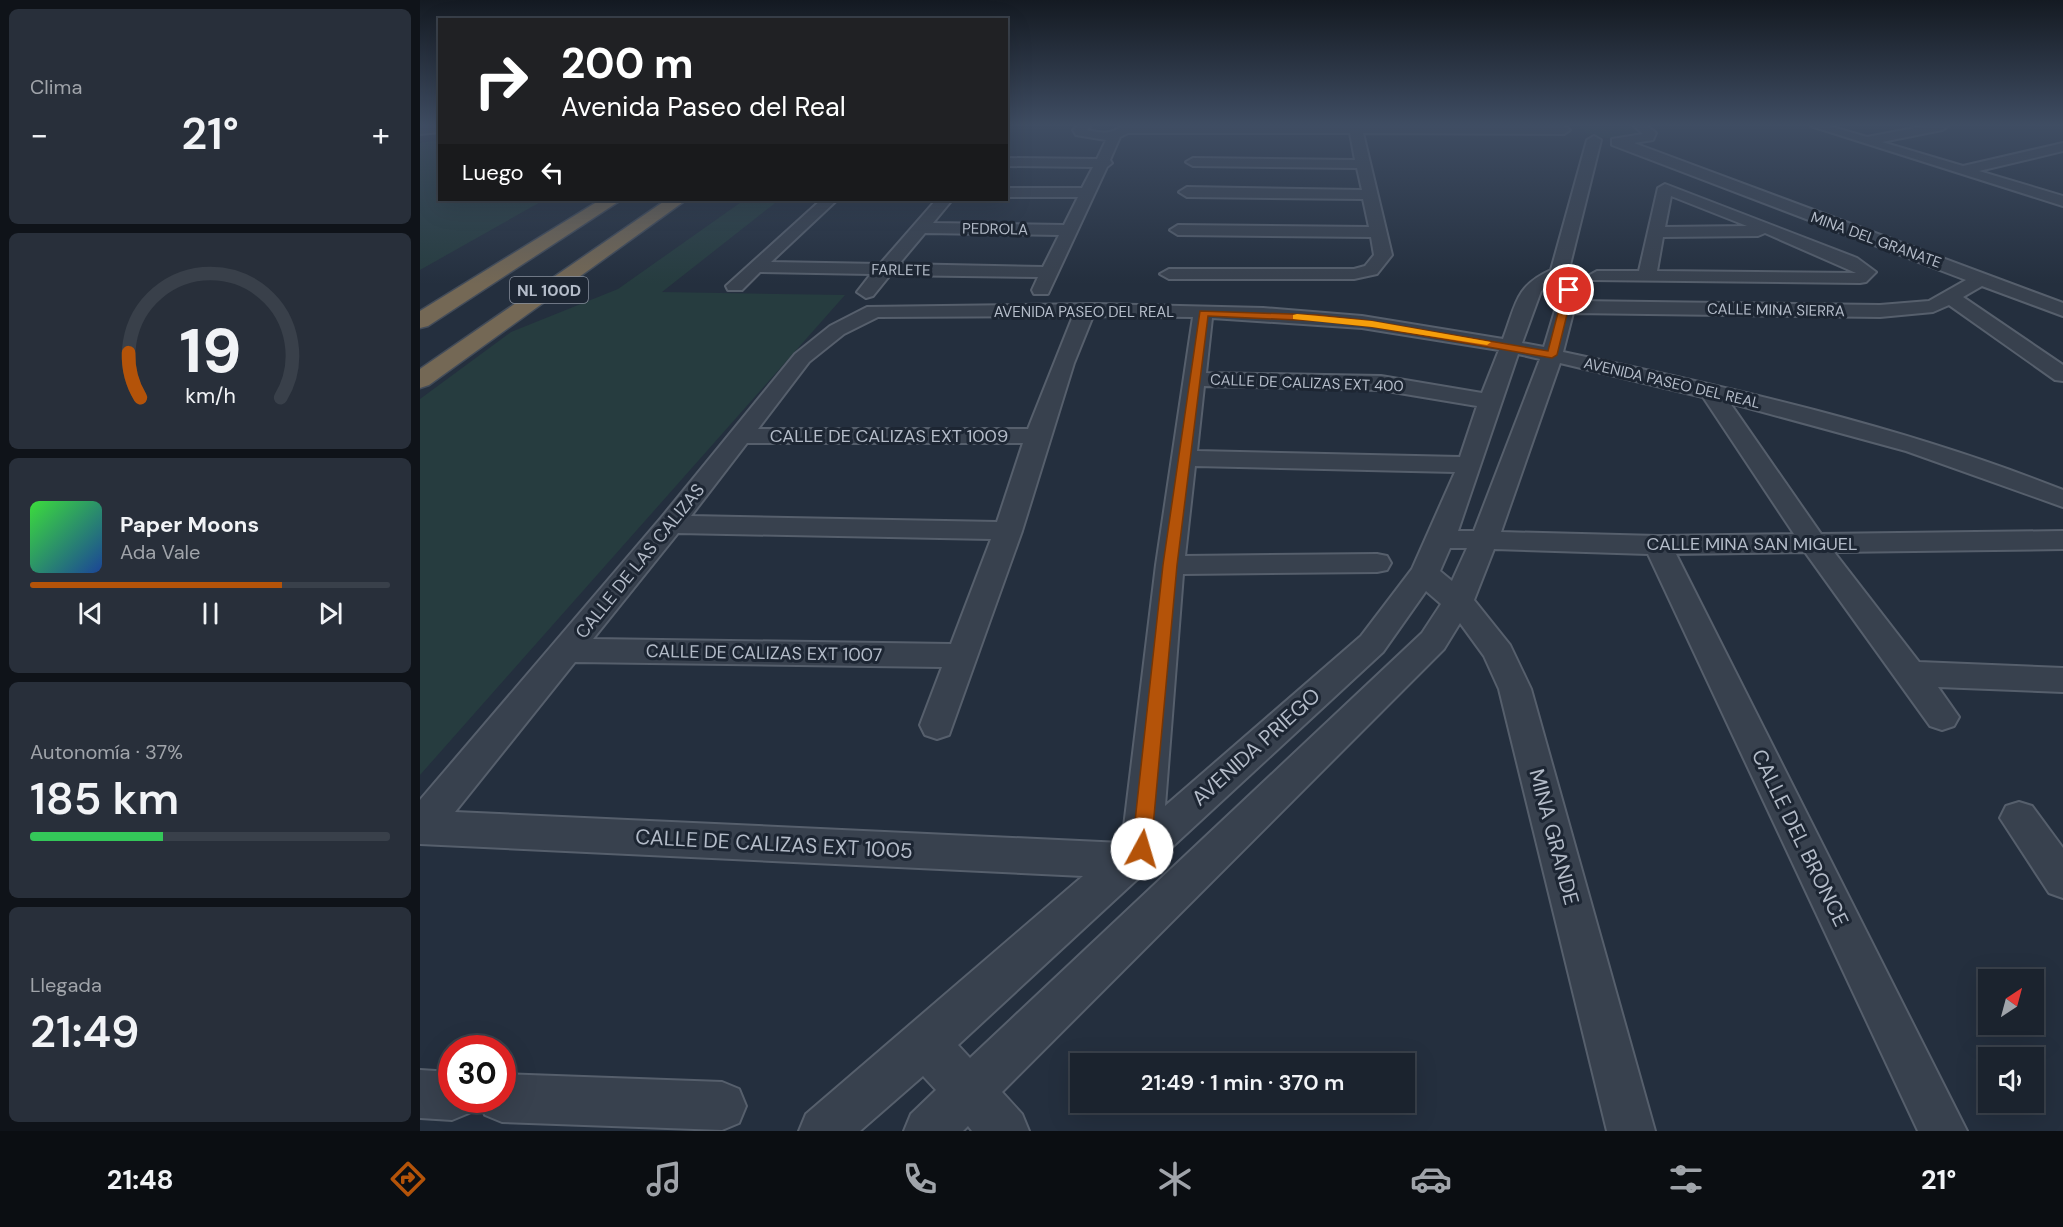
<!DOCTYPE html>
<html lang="es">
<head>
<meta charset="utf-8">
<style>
	body { margin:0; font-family:"DM Sans",sans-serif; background:#282f3a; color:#f1f3f6; height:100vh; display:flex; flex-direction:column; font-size:22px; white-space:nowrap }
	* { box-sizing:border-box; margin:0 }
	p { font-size:20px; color:#a0a4aa }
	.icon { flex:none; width:33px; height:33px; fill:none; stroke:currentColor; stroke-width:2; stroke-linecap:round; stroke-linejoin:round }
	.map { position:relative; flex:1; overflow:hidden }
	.sheet { display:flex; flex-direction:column; gap:9px; padding:9px; background:#0f1319; width:420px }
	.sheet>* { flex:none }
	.top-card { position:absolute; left:18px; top:18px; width:570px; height:183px; border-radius:0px; box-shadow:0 6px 24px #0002,0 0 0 2px #39404a; background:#202124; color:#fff; overflow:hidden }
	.needle { width:39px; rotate:36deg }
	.buttons { position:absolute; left:1558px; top:969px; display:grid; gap:12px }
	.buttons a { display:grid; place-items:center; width:66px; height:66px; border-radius:0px; background:#1b232e; box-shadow:0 6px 24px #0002,0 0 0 2px #39404a; font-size:30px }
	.speed { position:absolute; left:18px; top:1035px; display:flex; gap:12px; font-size:30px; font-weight:700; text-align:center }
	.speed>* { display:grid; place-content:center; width:78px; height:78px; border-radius:50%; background:#1b232e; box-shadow:0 6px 24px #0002,0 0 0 2px #39404a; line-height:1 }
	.speed .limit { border:9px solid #d22; background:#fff; color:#111 }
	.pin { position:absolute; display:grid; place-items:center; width:51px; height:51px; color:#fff; margin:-26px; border:3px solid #fff; border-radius:50%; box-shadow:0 2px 6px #0007 }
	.me { position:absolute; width:66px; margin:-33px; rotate:6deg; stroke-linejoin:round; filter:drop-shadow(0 0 4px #0008) }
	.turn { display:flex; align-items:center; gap:21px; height:126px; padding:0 24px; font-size:27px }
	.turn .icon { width:78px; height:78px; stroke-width:2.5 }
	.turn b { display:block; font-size:42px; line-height:51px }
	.then { display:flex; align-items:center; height:57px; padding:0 24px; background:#0003; gap:12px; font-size:22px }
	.big { font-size:45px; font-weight:600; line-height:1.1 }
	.sheet .widget { flex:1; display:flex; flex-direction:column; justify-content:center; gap:9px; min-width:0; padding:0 21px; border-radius:9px; background:#282f3a }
	.sheet .dial { align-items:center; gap:0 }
	.dial svg { height:156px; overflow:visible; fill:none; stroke:#39404a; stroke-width:7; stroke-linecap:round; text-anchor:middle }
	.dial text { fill:#f1f3f6; stroke:none }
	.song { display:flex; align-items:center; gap:18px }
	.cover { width:72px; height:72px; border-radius:9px; background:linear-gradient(135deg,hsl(120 70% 55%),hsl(220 70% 35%)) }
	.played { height:6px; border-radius:3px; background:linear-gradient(90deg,#b45309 70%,#39404a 70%) }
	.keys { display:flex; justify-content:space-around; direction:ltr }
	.heat { display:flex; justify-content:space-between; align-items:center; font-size:33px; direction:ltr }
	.charge { height:9px; border-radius:4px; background:linear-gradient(90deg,#34c759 37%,#39404a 0) }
	.trip { position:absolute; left:650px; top:1053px; width:345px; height:60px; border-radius:0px; background:#1b232e; box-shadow:0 6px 24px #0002,0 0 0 2px #39404a; font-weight:600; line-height:60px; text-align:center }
	.dock { display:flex; height:96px; justify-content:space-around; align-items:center; background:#0b0e12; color:#a0a4aa }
	.dock .icon { width:42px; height:42px }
	.dock .on { color:#b45309 }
	.dock b { font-size:27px; color:#f1f3f6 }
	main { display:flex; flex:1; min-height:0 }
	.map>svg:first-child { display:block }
	.green { fill:#263c3f }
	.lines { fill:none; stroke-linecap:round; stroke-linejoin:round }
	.minor-casing { stroke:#565f6c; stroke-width:4 }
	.highway-casing { stroke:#434c59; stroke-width:3 }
	.minor { fill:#38414e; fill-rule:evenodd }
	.highway { fill:#746855; fill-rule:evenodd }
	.route { fill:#b45309; stroke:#753606; stroke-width:1.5 }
	.slow { fill:#f59e0b }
	.labels { text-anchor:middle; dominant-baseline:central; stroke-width:6; stroke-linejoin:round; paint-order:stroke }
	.far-street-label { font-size:15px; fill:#b4bcc9; stroke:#1d2633 }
	.shield { fill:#1d2633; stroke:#878f9c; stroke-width:1.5 }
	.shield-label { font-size:16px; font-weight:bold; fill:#b4bcc9 }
	.street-label { font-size:18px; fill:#b4bcc9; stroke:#1d2633 }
	.near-street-label { font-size:21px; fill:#b4bcc9; stroke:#1d2633 }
</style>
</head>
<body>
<main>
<section class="sheet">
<div class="widget"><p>Clima</p>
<div class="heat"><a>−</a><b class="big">21°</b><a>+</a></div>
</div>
<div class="widget dial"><svg viewBox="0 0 100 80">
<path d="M14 69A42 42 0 1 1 86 69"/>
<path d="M14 69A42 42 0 0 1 8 46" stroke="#b45309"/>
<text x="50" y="56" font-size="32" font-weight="700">19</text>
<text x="50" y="72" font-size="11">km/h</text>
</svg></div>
<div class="widget">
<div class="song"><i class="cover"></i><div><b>Paper Moons</b><p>Ada Vale</p></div></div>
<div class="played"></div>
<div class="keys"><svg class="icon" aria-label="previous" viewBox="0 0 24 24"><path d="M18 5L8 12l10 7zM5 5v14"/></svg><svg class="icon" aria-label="pause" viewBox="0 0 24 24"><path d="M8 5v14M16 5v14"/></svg><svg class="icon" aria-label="next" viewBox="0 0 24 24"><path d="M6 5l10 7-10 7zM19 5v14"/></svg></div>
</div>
<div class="widget"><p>Autonomía · 37%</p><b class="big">185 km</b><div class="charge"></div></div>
<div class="widget"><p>Llegada</p><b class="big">21:49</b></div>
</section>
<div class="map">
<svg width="1643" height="1131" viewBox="0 0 1643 1131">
	<rect width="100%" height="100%" fill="#242f3e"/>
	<g class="green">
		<path d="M1160,126H1209L1219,133C1204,143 1181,138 1165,132Z"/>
		<polygon points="19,140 20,200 124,200 0,270 0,143"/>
		<polygon points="324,200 359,200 242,292 425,295 0,775 0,399 91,332 198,289"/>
	</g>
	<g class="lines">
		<defs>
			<g id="minor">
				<polygon points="0,126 20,126 20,132 0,134"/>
				<path d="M657,126H670L667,130C679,133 692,135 701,126H1144L1150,130L1144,134L943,133L972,255L957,274L934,279H749L740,274L749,269H934L945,266L954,255L951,237L758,235L750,230L758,225L949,227L943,199L767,197L759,192L767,187L942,190L937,168L773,166L766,162L773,158L935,160L930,133H708L700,137L690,160L692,163L687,167L628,294H614L612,290L618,277L470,275L453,296L446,298L437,292L451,274L340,272L322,290H308L306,286L401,200H417L351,262L460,264L516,200H532L513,223L644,225L658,197H586V188H662L673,167L586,166V158L677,159L686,140L656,135L653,130ZM505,233L639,235L623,267L479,264Z"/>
				<path d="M1214,126H1228L1236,133L1233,140L1214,143L1643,303V316L1562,286L1543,297L1643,365V381L1635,380L1529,305L1513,312L1460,317L1153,313L1143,352C1312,388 1482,426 1643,490V507L1486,451L1310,403L1401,534L1643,531V549L1414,552L1499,662L1643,668V692L1518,687L1539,717L1534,726L1522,730L1510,726L1385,552L1256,554L1547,1131H1498L1228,554L1074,549L1054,600L1090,645L1111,689L1235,1131H1187L1079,689L1064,656L1040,623L1024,649L582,1092L602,1114L609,1131H552L548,1126L543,1131H484L491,1114L516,1090L503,1076L440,1131H379L386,1114L663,876L0,844V800L241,518L375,354L410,326L447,307L677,304L843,308L942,316L1083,339C1096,305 1095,286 1131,270L1167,140L1174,136L1181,140L1148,273L1156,285V301L1460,305L1509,301L1546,280L1192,145V139L1223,134ZM1135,281L1140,294L1124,347L1102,343L1121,291ZM653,316L608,429H338L389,362L424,334L458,317ZM673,316L773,317L736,565L702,843L35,812L155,662L522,667L500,725L505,735L517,739L529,735L602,531L654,363ZM792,318L942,328L1079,350L1062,393L961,376L786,373ZM1098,354L1120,359L1054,531H1038ZM1140,363L1283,397L1374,534L1238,536L1081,532ZM784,386L961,390L1057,406L1040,457L777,451ZM327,443H603L577,522L271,516ZM775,466L1035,472L992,569L941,636L745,806L763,574L957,572L967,570L971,563L967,556L957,554L765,556ZM258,533L571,539L531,644L173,639ZM1030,548H1047L1032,581L1020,571ZM1006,591L1021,604L1002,633L550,1058L538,1045L963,652Z"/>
				<polygon points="1391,126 1409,126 1447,137 1505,126 1528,126 1522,130 1462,142 1543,166 1643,143 1643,151 1559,171 1643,196 1643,206"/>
				<path d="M1245,184L1437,258L1456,272L1446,282L1440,283L1171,280L1168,276L1177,271H1219L1238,188ZM1251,196L1327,226L1245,227ZM1345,233L1436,273L1237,271L1243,237L1338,236Z"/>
				<polygon points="1599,802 1612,806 1643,848 1643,898 1629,893 1580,818 1586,806"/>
				<polygon points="0,1070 32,1072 32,1100 54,1100 49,1113 32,1120 0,1118"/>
				<polygon points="82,1074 302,1082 319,1089 326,1106 319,1123 302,1130 82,1122 65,1115 59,1100 82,1100"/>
			</g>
			<g id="highway">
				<polygon points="180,200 201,200 8,326 0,328 0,311"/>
				<polygon points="246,200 266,200 9,385 0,388 0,369"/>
			</g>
		</defs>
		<use href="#minor" class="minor-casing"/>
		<use href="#highway" class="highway-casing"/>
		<use href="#minor" class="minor"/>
		<use href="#highway" class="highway"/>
	</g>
	<linearGradient id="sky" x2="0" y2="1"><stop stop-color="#141a22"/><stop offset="0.44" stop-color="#3f4d63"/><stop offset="1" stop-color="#3f4d63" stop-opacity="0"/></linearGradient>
	<rect width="1643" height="284" fill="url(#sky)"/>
	<polygon class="route" points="1149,287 1153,290 1137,355 1132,358 952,327 898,321 788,316 757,565 731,849 728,855 722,857 715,855 712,849 743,565 780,311 898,315 952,321 1128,351 1144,290"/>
	<polygon class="slow" points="877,314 952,321 1071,342 1067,345 952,327 873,319 873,315"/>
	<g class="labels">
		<g class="far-street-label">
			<text transform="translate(575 229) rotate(1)">PEDROLA</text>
			<text transform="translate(1456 240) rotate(20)">MINA DEL GRANATE</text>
			<text transform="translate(481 270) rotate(1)">FARLETE</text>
			<text transform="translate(1356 310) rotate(1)">CALLE MINA SIERRA</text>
			<text x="664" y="312">AVENIDA PASEO DEL REAL</text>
			<text transform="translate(887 383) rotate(2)">CALLE DE CALIZAS EXT 400</text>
			<text transform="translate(1252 383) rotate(13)">AVENIDA PASEO DEL REAL</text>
		</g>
		<rect class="shield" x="90" y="277" width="78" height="26" rx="4.5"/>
		<g class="shield-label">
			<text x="129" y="290">NL 100D</text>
		</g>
		<g class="street-label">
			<text x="469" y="436">CALLE DE CALIZAS EXT 1009</text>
			<text x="1332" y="544">CALLE MINA SAN MIGUEL</text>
			<text transform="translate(220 561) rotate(-51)">CALLE DE LAS CALIZAS</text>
			<text transform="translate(344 653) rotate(1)">CALLE DE CALIZAS EXT 1007</text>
		</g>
		<g class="near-street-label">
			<text transform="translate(836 747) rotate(-42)">AVENIDA PRIEGO</text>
			<text transform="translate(1134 837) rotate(75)">MINA GRANDE</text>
			<text transform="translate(1380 838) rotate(64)">CALLE DEL BRONCE</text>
			<text transform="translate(354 844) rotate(3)">CALLE DE CALIZAS EXT 1005</text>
		</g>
	</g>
</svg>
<div class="buttons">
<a><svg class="needle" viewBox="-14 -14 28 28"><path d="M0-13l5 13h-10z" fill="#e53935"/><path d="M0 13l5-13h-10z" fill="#a0a4aa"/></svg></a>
<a><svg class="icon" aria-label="sound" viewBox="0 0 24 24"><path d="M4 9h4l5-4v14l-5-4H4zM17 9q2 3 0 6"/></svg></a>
</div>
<div class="speed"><div class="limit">30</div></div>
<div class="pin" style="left:1149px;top:290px;background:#d93025"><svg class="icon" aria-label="arrive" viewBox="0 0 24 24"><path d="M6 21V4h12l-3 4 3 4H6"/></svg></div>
<svg class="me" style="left:722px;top:849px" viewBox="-20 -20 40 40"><circle r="19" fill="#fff"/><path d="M0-13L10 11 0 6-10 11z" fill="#b45309"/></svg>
<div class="trip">21:49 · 1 min · 370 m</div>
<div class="top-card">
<div class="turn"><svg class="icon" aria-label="right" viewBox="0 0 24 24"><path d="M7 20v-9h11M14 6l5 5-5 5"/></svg><div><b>200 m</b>Avenida Paseo del Real</div></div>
<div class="then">Luego<svg class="icon" aria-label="left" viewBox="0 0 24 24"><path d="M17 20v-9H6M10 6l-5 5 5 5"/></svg></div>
</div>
</div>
</main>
<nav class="dock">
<b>21:48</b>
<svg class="icon on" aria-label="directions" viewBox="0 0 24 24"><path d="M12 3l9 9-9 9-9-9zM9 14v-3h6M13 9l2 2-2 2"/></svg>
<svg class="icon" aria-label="music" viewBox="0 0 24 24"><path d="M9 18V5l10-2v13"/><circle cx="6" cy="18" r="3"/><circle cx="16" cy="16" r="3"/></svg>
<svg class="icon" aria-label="phone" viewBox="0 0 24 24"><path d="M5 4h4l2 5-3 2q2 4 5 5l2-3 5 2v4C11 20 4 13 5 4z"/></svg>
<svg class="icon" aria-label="climate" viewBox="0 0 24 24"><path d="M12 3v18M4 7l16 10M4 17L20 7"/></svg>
<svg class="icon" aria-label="car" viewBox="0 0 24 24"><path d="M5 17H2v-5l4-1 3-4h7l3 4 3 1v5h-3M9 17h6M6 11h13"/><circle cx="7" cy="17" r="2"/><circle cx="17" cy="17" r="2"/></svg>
<svg class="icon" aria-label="filters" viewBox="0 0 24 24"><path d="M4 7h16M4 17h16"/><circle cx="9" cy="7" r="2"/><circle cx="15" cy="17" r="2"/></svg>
<b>21°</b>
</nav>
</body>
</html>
